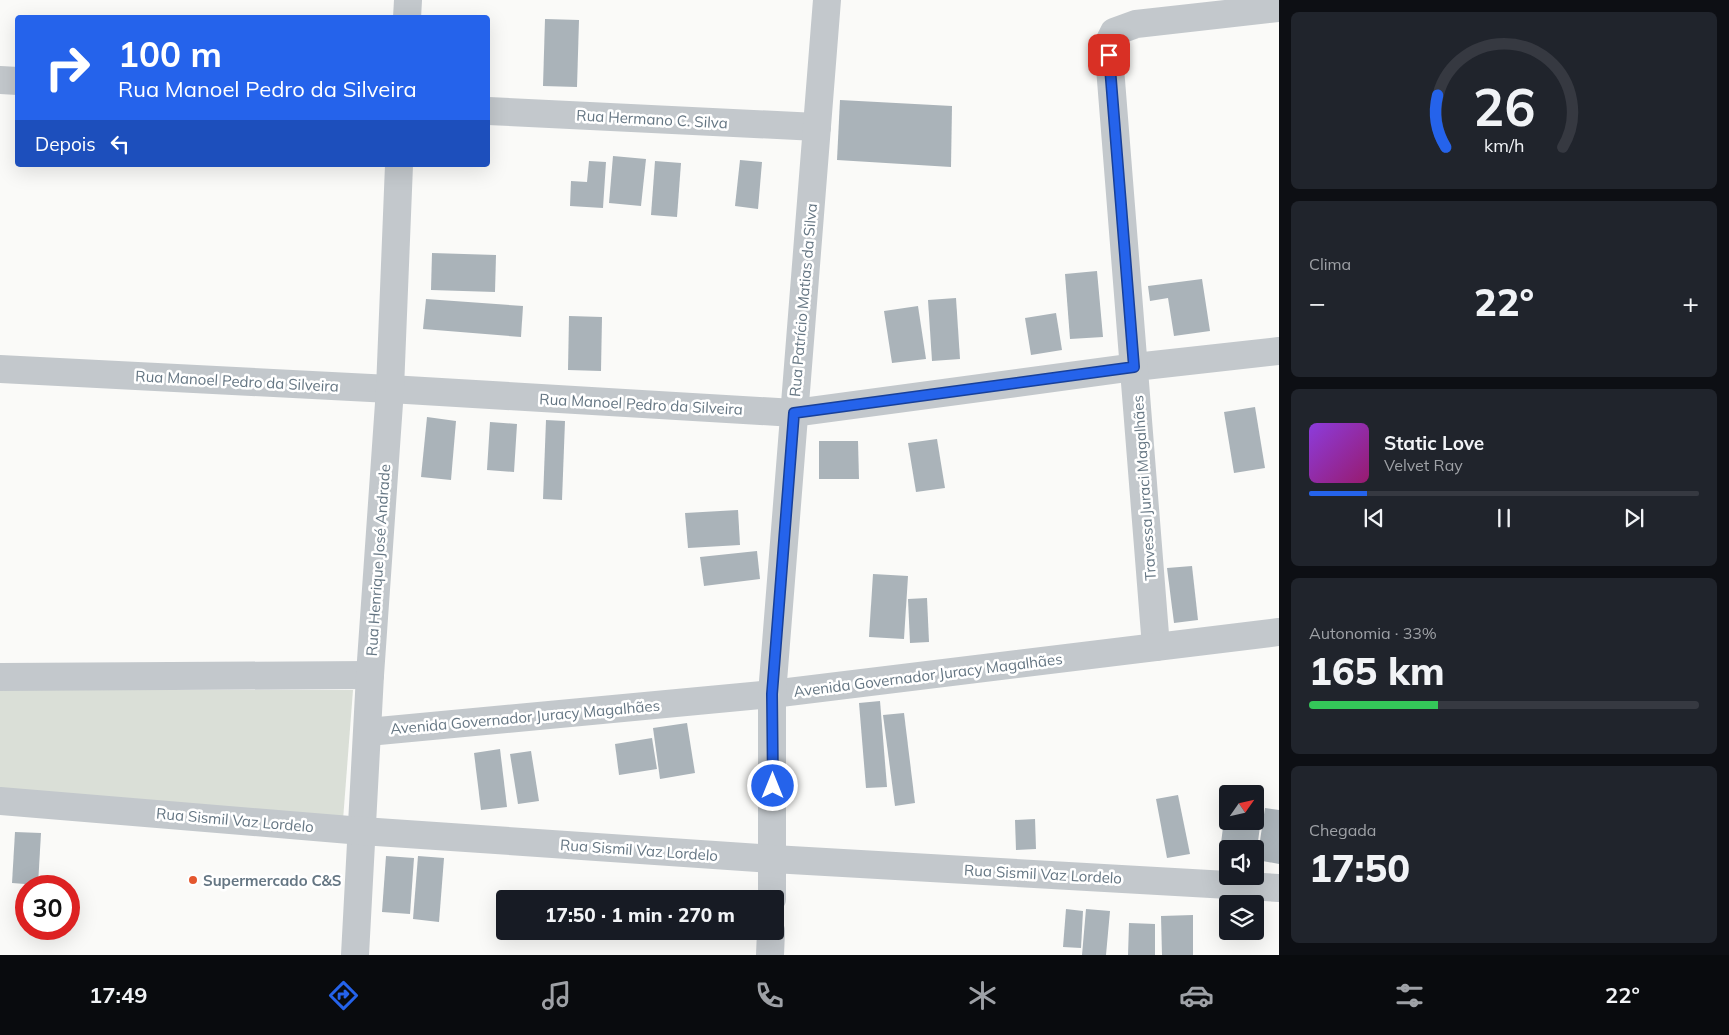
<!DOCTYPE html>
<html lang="pt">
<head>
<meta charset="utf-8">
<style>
	body { margin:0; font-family:Mulish,sans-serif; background:#20242c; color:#f1f3f6; height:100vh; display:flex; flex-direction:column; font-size:19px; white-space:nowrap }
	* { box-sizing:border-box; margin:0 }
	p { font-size:16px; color:#9ea1a6 }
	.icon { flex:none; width:28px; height:28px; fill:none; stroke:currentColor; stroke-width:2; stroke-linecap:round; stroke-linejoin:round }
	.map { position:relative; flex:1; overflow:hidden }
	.details { display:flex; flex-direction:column; gap:12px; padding:12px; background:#0d0f14; width:450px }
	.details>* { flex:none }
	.banner { position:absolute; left:15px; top:15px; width:475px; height:152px; border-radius:5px; box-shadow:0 5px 20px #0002; background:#2563eb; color:#fff; overflow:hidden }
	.needle { width:32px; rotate:56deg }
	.tools { position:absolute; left:1219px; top:785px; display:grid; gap:10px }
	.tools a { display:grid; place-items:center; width:45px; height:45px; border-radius:5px; background:#171b24; box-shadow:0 5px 20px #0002; font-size:25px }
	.speed { position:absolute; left:15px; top:875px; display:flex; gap:10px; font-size:25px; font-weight:700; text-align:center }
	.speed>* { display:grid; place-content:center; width:65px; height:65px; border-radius:50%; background:#171b24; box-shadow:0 5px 20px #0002; line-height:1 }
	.speed .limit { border:8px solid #d22; background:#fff; color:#111 }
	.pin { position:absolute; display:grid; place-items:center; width:42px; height:42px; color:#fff; margin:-21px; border-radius:10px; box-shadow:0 2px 8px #0006 }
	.me { position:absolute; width:55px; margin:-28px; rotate:0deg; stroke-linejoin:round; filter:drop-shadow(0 0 4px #0008) }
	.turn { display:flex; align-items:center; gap:18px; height:105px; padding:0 20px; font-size:22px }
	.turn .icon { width:65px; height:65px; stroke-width:2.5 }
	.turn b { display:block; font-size:35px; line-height:42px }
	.then { display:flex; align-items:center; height:48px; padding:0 20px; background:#0003; gap:10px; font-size:19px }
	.big { font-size:38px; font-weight:800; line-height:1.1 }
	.details .tile { flex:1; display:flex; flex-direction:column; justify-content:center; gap:8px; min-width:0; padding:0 18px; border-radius:8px; background:#20242c }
	.details .dial { align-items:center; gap:0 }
	.dial svg { height:130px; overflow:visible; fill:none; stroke:#363941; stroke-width:7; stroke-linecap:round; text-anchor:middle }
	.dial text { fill:#f1f3f6; stroke:none }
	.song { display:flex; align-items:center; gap:15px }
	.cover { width:60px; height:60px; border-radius:8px; background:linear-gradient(135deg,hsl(270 70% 55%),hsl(320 70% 35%)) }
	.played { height:5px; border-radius:2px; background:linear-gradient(90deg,#2563eb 15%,#363941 15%) }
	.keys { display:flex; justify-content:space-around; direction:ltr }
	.heat { display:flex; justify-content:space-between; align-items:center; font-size:28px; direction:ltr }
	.charge { height:8px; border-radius:4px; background:linear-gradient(90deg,#34c759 33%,#363941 0) }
	.trip { position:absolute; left:496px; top:890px; width:288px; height:50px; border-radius:5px; background:#171b24; box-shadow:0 5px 20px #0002; font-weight:800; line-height:50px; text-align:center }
	.tab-bar { display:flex; height:80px; justify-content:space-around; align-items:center; background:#090b0e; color:#9ea1a6 }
	.tab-bar .icon { width:35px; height:35px }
	.tab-bar .selected { color:#2563eb }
	.tab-bar b { font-size:22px; color:#f1f3f6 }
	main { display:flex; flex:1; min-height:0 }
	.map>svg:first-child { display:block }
	.green { fill:#dadfd7 }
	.building { fill:#aab3b9 }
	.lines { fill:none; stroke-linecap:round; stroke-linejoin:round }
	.minor { stroke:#c3c8cc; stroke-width:28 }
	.tertiary { stroke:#c3c8cc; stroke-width:28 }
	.route-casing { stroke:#184099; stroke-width:12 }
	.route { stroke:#2563eb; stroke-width:9 }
	.poi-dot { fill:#e4572e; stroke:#fff; stroke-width:2 }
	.labels { text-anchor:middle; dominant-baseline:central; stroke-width:5; stroke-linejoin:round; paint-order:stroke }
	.street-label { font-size:15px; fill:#657683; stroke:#fff }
	.poi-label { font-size:15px; font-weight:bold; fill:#657683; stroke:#fff; text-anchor:start }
</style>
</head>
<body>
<main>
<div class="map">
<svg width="1279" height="955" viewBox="0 0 1279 955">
	<rect width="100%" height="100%" fill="#fafaf8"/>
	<polygon class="green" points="0,690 353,690 343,820 0,794"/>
	<g class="building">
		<polygon points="545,19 579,20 577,87 543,86"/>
		<polygon points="840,100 952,106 951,167 837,160"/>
		<polygon points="613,156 646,159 641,206 609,203"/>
		<polygon points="740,160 762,162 758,209 735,206"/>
		<polygon points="589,161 606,162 603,208 570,206 571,181 587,182"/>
		<polygon points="655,161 681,163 677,217 651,215"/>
		<polygon points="432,253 496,255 495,292 431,290"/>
		<polygon points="1097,271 1103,337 1070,339 1065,274"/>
		<polygon points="1202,279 1210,331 1174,336 1168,298 1150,301 1148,286"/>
		<polygon points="956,298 960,359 932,361 928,300"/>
		<polygon points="426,299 523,306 521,337 423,329"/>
		<polygon points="918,306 926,359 892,363 884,311"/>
		<polygon points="1056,313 1062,350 1031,355 1025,318"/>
		<polygon points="569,316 602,317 601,371 568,370"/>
		<polygon points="1255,407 1265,468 1234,473 1224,412"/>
		<polygon points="427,417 456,421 451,480 421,477"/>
		<polygon points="546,420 565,421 562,500 543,499"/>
		<polygon points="490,422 517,424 514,472 487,470"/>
		<polygon points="937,439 945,488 916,492 908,443"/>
		<polygon points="819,441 858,441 859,479 819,479"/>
		<polygon points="738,510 740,545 688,548 685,513"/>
		<polygon points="757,551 760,579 704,586 700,557"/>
		<polygon points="1192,566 1198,620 1174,623 1167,568"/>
		<polygon points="873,574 908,576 904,639 869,637"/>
		<polygon points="927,598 929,642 910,643 908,599"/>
		<polygon points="880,701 887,787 866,788 859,703"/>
		<polygon points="904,713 915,803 895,806 883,715"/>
		<polygon points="687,723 695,773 660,779 653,728"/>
		<polygon points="652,738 657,769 619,775 615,744"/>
		<polygon points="500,749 507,807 481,810 474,753"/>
		<polygon points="531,751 539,801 518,804 510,754"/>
		<polygon points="1178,795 1190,854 1167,858 1156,799"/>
		<polygon points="1226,804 1228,821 1255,821 1255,810 1262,811 1257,849 1228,849 1228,852 1220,851"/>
		<polygon points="1265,808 1279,810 1279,864 1257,860"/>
		<polygon points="1035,819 1036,849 1016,850 1015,820"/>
		<polygon points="15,832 41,833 38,885 12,883"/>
		<polygon points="386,856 414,858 410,914 382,912"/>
		<polygon points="418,856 444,858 439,922 413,919"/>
		<polygon points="1066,909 1083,911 1081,948 1063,947"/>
		<polygon points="1086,909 1110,911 1106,955 1082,955"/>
		<polygon points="1193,915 1193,955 1162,955 1161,916"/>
		<polygon points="1129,923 1155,924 1155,955 1128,955"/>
	</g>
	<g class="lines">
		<g class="minor">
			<polyline points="407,18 408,0"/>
			<polyline points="0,80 18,81"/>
			<polyline points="488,111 817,127"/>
			<polyline points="0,369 390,389 794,413 1135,367 1279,351"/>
			<polyline points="1156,647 1109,55 1109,42 1114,32 1136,24 1279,8"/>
			<polyline points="0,677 370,675"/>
			<polyline points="368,732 772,694 1279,632"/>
			<polyline points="772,899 772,694 827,0"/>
			<polyline points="355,955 370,675 390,389 399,165"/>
			<polyline points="770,955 771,931"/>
		</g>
		<polyline class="tertiary" points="0,801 362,831 773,859 1279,888"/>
	</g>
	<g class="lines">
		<defs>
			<polyline id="route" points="773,786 772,694 794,413 1134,367 1109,55"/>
		</defs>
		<use href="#route" class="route-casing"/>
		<use href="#route" class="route"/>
	</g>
	<circle class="poi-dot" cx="193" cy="880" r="5"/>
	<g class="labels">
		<g class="street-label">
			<text transform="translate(652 119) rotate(3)">Rua Hermano C. Silva</text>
			<text transform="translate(803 300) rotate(-85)">Rua Patrício Matias da Silva</text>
			<text transform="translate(237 381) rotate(3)">Rua Manoel Pedro da Silveira</text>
			<text transform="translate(641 404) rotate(3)">Rua Manoel Pedro da Silveira</text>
			<text transform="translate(1144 488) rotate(-94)">Travessa Juraci Magalhães</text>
			<text transform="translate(378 560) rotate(-86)">Rua Henrique José Andrade</text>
			<text transform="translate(928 675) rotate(-7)">Avenida Governador Juracy Magalhães</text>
			<text transform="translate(525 717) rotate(-5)">Avenida Governador Juracy Magalhães</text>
			<text transform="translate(235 820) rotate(5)">Rua Sismil Vaz Lordelo</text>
			<text transform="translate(639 850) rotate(4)">Rua Sismil Vaz Lordelo</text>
			<text transform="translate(1043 874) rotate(3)">Rua Sismil Vaz Lordelo</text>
		</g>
		<g class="poi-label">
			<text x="203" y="880">Supermercado C&amp;S</text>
		</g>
	</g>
</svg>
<div class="tools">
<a><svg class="needle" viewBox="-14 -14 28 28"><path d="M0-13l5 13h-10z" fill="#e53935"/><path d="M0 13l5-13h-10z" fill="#9ea1a6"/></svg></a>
<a><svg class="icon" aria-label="sound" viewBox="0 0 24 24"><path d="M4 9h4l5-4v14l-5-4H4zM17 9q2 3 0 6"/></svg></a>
<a><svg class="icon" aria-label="layers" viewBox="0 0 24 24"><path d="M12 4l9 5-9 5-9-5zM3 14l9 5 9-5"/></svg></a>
</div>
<div class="speed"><div class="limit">30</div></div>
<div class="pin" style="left:1109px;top:55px;background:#d93025"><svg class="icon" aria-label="arrive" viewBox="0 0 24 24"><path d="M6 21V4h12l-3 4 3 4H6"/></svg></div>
<svg class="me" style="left:773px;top:786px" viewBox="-20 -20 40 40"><circle r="17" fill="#2563eb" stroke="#fff" stroke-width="3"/><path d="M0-11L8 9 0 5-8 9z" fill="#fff"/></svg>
<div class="trip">17:50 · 1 min · 270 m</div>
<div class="banner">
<div class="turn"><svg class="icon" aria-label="right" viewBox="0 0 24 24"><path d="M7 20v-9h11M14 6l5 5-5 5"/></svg><div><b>100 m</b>Rua Manoel Pedro da Silveira</div></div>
<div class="then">Depois<svg class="icon" aria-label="left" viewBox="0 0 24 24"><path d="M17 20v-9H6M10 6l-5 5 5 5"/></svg></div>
</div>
</div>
<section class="details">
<div class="tile dial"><svg viewBox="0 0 100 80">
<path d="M14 69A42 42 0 1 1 86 69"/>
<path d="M14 69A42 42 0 0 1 9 37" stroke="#2563eb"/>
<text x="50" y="56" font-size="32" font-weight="700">26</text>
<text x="50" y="72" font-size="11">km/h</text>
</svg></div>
<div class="tile"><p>Clima</p>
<div class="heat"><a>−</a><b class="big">22°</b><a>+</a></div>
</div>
<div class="tile">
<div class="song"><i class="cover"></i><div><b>Static Love</b><p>Velvet Ray</p></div></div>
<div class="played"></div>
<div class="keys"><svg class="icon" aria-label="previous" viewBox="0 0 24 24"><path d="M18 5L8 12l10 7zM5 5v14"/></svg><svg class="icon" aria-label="pause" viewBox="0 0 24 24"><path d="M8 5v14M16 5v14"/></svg><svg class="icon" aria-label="next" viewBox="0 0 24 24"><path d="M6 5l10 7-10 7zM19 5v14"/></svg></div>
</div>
<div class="tile"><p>Autonomia · 33%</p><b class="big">165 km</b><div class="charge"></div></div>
<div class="tile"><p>Chegada</p><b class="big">17:50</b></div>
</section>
</main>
<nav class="tab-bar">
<b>17:49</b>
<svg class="icon selected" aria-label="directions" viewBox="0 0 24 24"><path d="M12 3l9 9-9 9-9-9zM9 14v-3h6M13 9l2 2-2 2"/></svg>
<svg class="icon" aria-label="music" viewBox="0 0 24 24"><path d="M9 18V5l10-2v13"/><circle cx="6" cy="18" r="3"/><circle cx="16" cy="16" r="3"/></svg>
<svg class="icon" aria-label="phone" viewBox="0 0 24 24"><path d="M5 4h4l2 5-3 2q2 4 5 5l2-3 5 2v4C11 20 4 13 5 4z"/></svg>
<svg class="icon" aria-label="climate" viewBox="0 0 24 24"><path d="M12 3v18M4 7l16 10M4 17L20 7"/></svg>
<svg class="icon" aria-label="car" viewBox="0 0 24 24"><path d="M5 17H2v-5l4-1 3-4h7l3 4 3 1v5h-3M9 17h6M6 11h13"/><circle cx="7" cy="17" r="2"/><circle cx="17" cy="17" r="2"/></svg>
<svg class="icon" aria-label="filters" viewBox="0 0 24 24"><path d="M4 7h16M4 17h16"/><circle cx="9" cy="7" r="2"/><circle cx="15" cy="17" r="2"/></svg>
<b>22°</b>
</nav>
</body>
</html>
